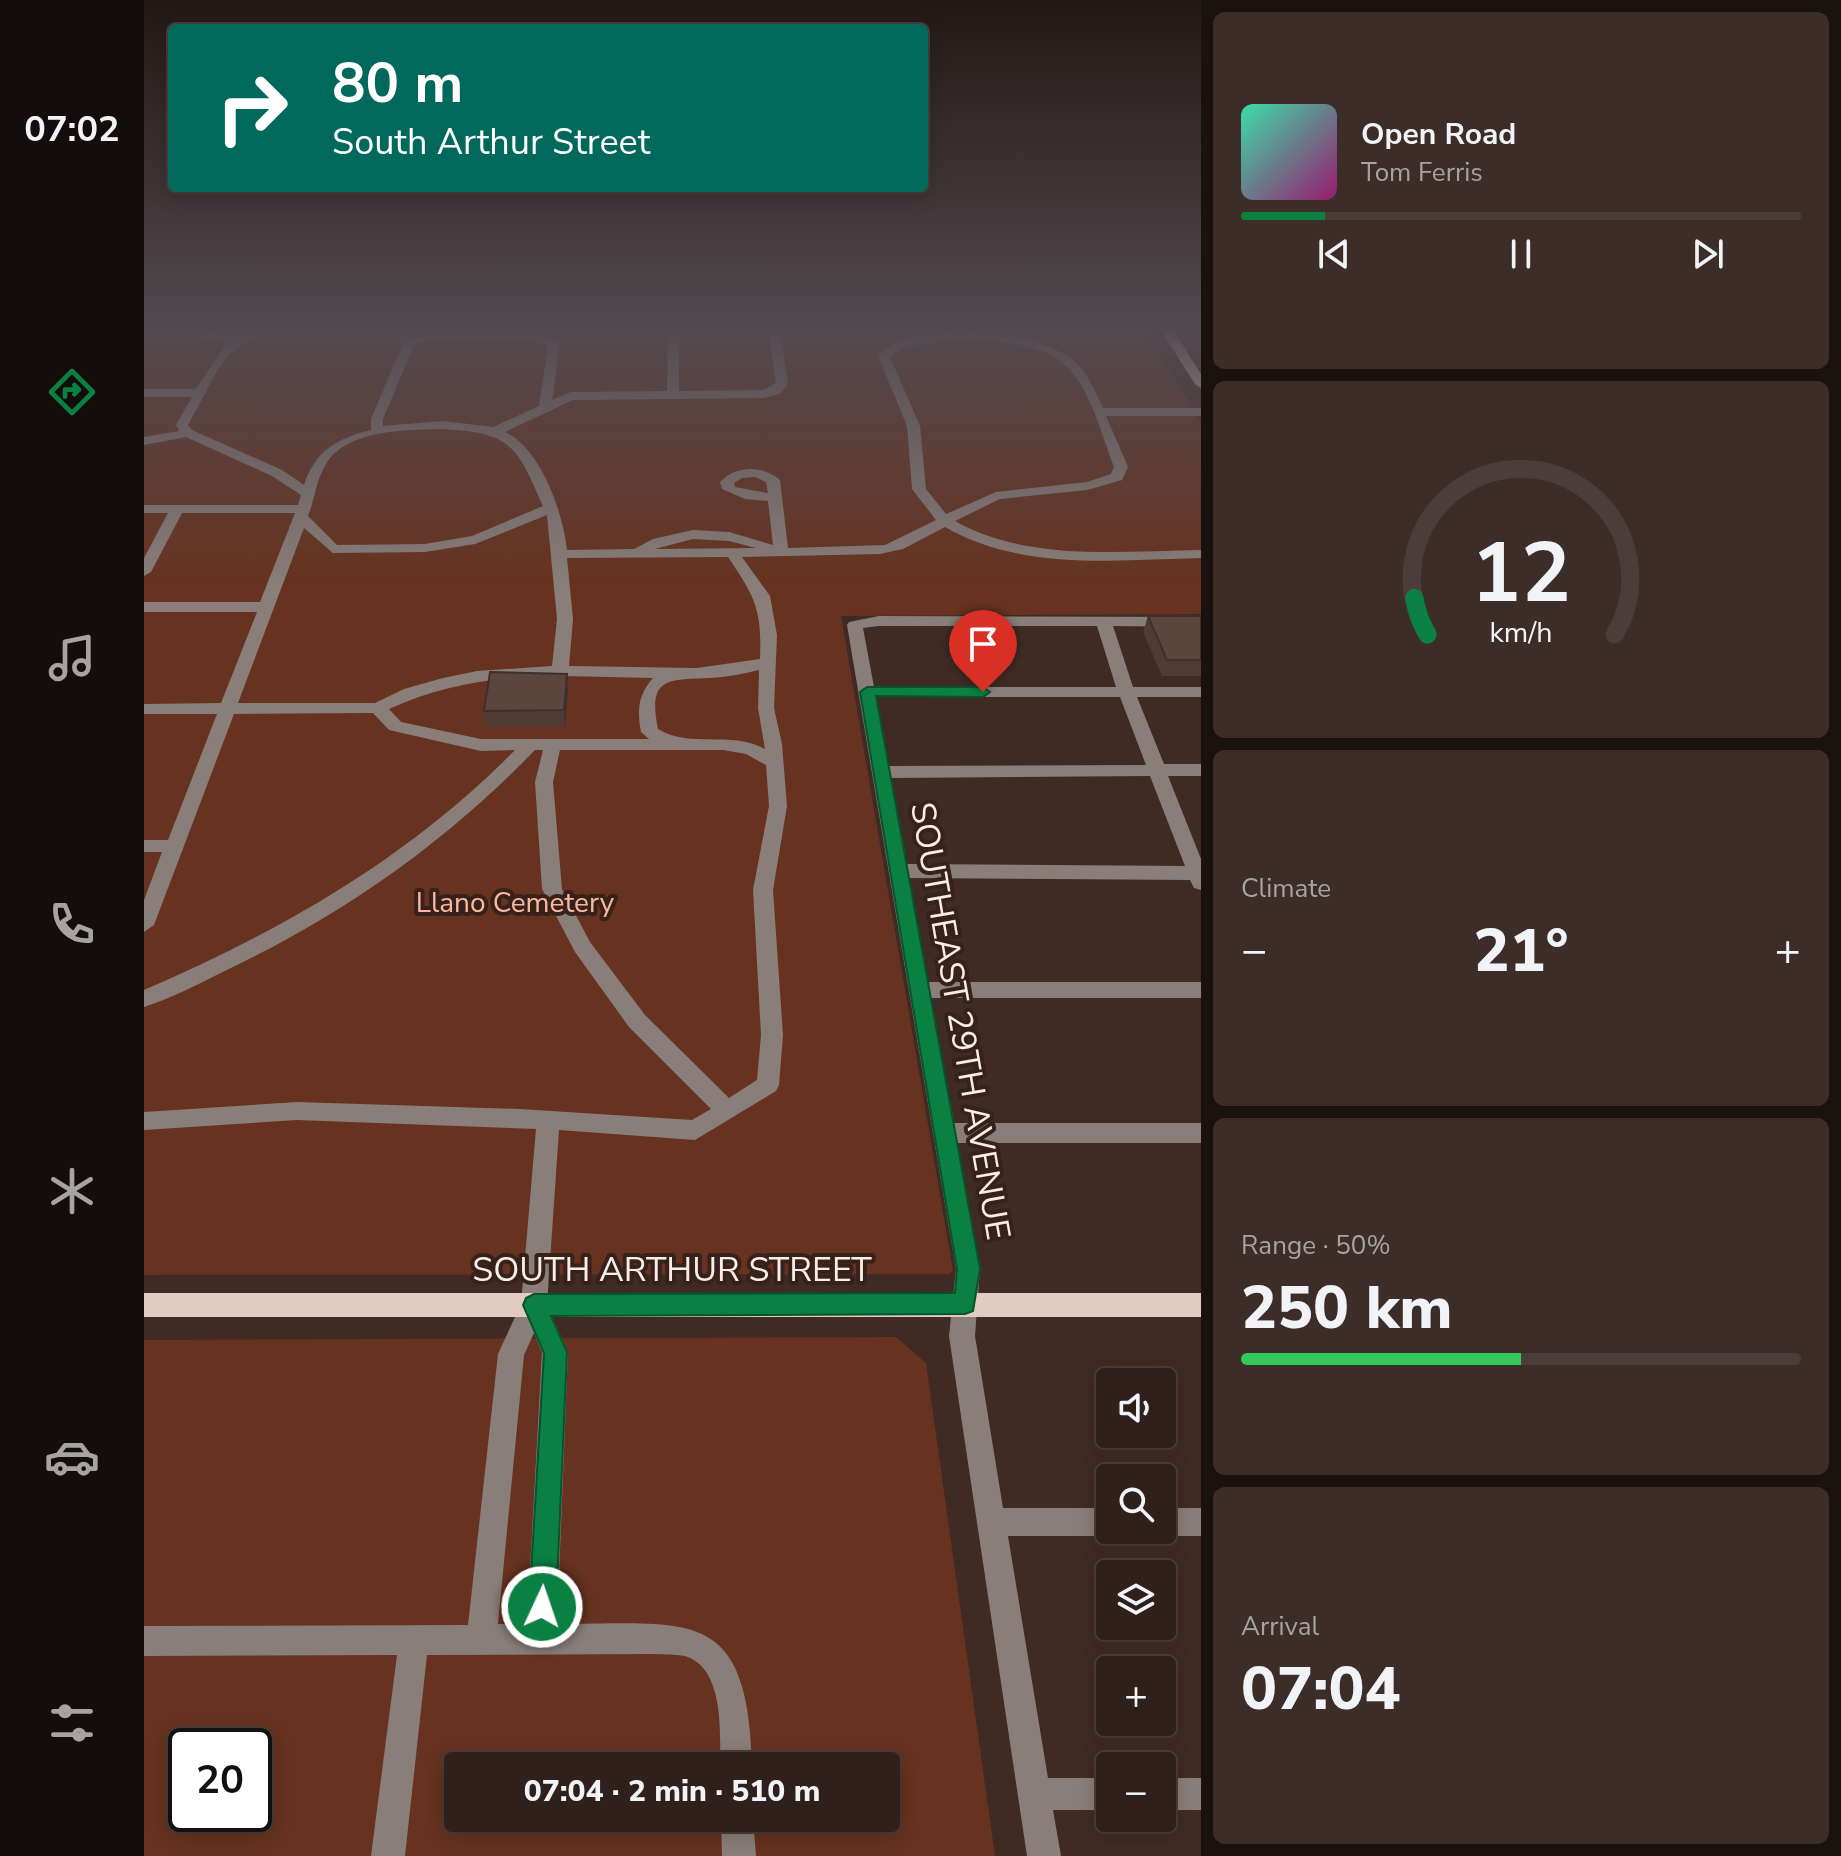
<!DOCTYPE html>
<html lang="en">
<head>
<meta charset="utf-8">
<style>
	body { margin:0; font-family:"Nunito Sans",sans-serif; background:#3c2d28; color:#f1f3f6; height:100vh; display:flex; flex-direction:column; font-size:30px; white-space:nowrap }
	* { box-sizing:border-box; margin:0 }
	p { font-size:26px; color:#a8a3a3 }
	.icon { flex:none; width:44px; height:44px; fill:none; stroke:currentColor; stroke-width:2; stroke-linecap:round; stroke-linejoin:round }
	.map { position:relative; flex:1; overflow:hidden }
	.drawer { display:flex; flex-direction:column; gap:12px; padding:12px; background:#1a120f; width:640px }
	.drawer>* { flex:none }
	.top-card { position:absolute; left:24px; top:24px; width:760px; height:168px; border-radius:8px; box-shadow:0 4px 20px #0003,0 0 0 2px #4b3e3a; background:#00695c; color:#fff; overflow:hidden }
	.controls { position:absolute; left:952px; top:1368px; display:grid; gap:16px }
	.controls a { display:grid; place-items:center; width:80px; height:80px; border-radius:8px; background:#30201b; box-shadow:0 4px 20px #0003,0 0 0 2px #4b3e3a; font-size:40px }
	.speed { position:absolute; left:24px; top:1728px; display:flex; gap:16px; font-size:40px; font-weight:700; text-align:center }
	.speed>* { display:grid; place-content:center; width:104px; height:104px; border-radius:50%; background:#30201b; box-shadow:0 4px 20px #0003,0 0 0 2px #4b3e3a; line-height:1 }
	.speed .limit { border:4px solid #111; border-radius:12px; background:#fff; color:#111 }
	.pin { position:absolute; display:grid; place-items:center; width:68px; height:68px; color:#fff; margin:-82px -34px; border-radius:50% 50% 50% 0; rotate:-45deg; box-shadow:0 0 8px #0007 }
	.pin .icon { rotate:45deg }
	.me { position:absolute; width:88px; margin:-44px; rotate:3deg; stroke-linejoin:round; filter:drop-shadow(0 0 6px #0008) }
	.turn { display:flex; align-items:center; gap:28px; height:168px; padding:0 32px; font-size:36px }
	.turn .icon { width:104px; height:104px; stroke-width:2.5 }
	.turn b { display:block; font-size:56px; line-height:68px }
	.big { font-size:60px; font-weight:800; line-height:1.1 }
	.drawer .tile { flex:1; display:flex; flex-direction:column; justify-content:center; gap:12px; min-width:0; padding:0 28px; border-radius:12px; background:#3c2d28 }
	.drawer .dial { align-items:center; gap:0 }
	.dial svg { height:208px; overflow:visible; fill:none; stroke:#4b3e3a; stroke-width:7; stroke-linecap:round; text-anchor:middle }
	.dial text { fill:#f1f3f6; stroke:none }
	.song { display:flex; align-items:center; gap:24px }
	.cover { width:96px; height:96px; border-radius:12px; background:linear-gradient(135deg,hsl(160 70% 55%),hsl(320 70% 35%)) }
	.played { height:8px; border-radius:4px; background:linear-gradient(90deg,#0b8043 15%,#4b3e3a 15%) }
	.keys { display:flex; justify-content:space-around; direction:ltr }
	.heat { display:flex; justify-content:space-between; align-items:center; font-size:44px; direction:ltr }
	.charge { height:12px; border-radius:6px; background:linear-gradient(90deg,#34c759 50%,#4b3e3a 0) }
	.trip { position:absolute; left:300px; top:1752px; width:456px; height:80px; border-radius:8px; background:#30201b; box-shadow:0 4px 20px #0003,0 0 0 2px #4b3e3a; font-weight:800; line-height:80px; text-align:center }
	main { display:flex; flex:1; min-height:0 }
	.dock { display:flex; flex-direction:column; width:144px; justify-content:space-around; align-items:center; background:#130d0b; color:#a8a3a3 }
	.dock .icon { width:56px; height:56px }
	.dock .selected { color:#0b8043 }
	.dock b { font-size:36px; color:#f1f3f6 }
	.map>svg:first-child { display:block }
	.green { fill:#67321f; fill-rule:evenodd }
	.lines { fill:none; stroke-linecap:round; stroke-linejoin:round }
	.minor { fill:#8a7e7a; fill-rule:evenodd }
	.major { fill:#e3cbc3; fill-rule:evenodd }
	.wall { fill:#4f3b34 }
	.shaded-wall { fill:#40302b }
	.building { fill:#5c453d; stroke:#40302b; stroke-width:2 }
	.route { fill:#0b8043; stroke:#07532c; stroke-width:2 }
	.labels { text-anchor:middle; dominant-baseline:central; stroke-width:8; stroke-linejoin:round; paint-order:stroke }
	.park-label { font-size:28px; fill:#fcb79f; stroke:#36221b }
	.near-street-label { font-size:34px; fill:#faece7; stroke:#36221b }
</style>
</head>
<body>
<main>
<nav class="dock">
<b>07:02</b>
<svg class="icon selected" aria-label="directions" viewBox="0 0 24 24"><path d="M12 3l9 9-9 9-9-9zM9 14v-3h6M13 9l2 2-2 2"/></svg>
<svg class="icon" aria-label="music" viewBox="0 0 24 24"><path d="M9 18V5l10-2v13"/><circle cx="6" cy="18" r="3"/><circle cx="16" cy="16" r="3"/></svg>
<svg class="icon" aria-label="phone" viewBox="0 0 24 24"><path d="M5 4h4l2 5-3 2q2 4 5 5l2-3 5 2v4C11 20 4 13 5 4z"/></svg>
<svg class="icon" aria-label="climate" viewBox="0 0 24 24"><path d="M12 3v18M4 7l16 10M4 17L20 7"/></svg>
<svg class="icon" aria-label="car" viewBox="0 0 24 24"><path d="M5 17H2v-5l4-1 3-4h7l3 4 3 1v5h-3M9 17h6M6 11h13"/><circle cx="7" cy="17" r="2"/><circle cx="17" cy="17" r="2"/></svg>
<svg class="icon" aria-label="filters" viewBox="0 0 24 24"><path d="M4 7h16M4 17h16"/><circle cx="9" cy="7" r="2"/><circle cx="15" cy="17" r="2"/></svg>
</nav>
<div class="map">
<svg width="1057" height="1856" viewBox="0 0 1057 1856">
	<rect width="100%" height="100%" fill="#402b24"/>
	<g class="green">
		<polygon points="0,327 999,327 1057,422 1057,614 697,616 809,1271 805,1274 0,1275"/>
		<path d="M752,1337L782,1363L851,1856H0V1340ZM42,1746H110V1814H42ZM314,1766H742V1818H314Z"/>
	</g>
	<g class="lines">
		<g class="minor">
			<path d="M0,327H41L91,337L128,327L241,328L260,332L268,338H282L283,327H293L294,335H394L416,343L408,400L427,392L523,391L524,327H535V391L619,390L632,383L624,327H635L644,383L637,393L620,398L429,400L361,432C397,448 419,513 423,550L490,549L509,539L549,530L585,532L629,545L624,501L601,499L578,489L576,482C592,465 619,465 636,480L644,548L741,545L792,520L768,489L763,426L734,356C769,318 877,330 919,353C940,364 950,388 959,408H1057V416H962L984,467L978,480L943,490L856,499L811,521C884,562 976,551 1057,550V558C972,560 877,571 801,527L759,549L736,554L598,557L626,596L633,635L630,708L638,744L643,806L629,890L639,1035L635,1085L632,1091L551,1140L415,1130L403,1305L424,1352L413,1624C546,1624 604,1605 608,1766H576C576,1734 581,1668 541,1656C531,1654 519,1655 509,1654L283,1655L261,1856H227L253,1655L0,1656V1626L324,1625L354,1354L377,1304L392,1129L153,1120L0,1130V1112L153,1102L376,1109L548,1120L567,1109L485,1027L431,952L398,889L391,782L399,750H391C303,841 203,912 89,967C60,981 31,997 0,1007V990C137,931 265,858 371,750L337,751L245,730L229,713L90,714L10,925L0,932V900L18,852H0V840H24L73,714H0V704L77,703L113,612H0V602H116L151,513H38L7,572L0,576V558L24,513H0V505H154L157,495L128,476L42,437L0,445V437L35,431L32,425L48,397H0V389H52L83,343L39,333L0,332ZM164,332L241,334L252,337L259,343L227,419V430C193,438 171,451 160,485L138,470L48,430L44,425C82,359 78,333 164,332ZM803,339C841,340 900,339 927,371C949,397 958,436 970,467L967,474L943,482L852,492L802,514L782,489L776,426L746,357L757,348ZM284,340L393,341L404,345L395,406L349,427L299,421L239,426V419L270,345ZM299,429C368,433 372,445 399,506L328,536L281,544L193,545L164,516C171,499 172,480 182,464C203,429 264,430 299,429ZM598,478L611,477L622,482L624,493L591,487L590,483ZM403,515L413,619L408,666L333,671L299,678L260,689L231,703H94L160,528L189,553L281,552L331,544ZM549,539L585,541L612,548L511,549ZM584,557C611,597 618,609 616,659L553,668L425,666L429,619L423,558ZM615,670L614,708L621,749C587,730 546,749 514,729C503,676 525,680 566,678C583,677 599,674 615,670ZM419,676L509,678C494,695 493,710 497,732L505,739H337L257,722L245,709C301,683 358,676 419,676ZM416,750H579L602,754L622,765L625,806L609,890L617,1035L613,1080L585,1098L501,1015L446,942L418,889L409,782ZM390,1333L398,1352L383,1624H354L380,1355Z"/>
			<path d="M735,616L1057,617V627L969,626L989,687H1057V697H993L1020,764H1057V776H1024L1057,859V890L1050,888L1046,880L765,878L784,982H1057V998H787L810,1123H1057V1143H813L836,1269L831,1336L859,1508H966V1530H977L966,1536H864L904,1778H966V1810H909L917,1856H883L805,1336L812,1269L703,625L705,622ZM735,626H953L972,687H730L719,628ZM732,697H976L1002,765L745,766ZM1006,776L1041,866L763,864L747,778Z"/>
			<polygon points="1018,1508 1057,1508 1057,1536 1018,1536 1008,1532 1018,1530"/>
			<rect x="1018" y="1778" width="39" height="32"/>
			<polygon points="577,1818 609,1818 612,1856 578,1856"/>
		</g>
		<g class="major">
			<polygon points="1015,327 1027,327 1057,374 1057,388 1051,384"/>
			<rect x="0" y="1293" width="1057" height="24"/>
		</g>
	</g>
	<g class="wall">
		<polygon points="1004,616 1057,616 1057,676 1018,676 999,632"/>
		<polygon points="424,691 421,727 342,727 340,711"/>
	</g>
	<polygon class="shaded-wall" points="423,674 424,691 421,727 420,710"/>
	<g class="building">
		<polygon points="1004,616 1057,616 1057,660 1023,660"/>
		<polygon points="346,672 423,674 420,710 340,711"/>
	</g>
	<linearGradient id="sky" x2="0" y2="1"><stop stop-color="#231814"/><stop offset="0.56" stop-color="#534a50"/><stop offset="1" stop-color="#534a50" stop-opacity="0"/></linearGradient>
	<rect width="1057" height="586" fill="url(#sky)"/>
	<polygon class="route" points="723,687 839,687 846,692 839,697 732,696 836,1269 829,1311 821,1314 407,1316 423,1352 412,1607 408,1617 398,1621 389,1617 385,1607 400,1353 379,1305 382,1298 390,1294 811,1293 813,1269 716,692"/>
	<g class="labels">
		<g class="park-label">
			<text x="371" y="903">Llano Cemetery</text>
		</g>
		<g class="near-street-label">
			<text transform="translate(816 1021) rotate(80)">SOUTHEAST 29TH AVENUE</text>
			<text x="528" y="1270">SOUTH ARTHUR STREET</text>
		</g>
	</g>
</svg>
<div class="controls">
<a><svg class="icon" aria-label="sound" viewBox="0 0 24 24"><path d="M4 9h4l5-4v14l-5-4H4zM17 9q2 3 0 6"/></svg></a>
<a><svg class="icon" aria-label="search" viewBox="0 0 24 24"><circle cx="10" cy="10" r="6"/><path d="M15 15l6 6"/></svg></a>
<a><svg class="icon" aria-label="layers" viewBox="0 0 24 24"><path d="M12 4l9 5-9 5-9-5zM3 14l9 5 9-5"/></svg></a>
<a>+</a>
<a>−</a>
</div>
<div class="speed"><div class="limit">20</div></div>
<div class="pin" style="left:839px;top:692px;background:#d93025"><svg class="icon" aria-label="arrive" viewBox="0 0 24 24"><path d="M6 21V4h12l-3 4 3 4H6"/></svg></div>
<svg class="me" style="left:398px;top:1607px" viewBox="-20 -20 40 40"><circle r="17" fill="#0b8043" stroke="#fff" stroke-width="3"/><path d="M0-11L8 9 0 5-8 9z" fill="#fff"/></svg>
<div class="trip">07:04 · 2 min · 510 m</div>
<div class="top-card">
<div class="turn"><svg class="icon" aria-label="right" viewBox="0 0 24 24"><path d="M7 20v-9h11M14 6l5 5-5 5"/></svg><div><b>80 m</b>South Arthur Street</div></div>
</div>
</div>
<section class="drawer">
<div class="tile">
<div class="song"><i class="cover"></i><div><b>Open Road</b><p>Tom Ferris</p></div></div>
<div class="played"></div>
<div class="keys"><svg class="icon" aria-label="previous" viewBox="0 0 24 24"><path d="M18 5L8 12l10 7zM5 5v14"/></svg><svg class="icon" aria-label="pause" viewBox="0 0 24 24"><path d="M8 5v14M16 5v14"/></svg><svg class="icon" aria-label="next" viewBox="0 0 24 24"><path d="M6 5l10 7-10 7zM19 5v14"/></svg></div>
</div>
<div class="tile dial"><svg viewBox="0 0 100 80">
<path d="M14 69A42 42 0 1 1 86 69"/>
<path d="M14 69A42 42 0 0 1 9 55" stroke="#0b8043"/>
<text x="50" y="56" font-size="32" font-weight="700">12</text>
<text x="50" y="72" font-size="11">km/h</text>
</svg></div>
<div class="tile"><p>Climate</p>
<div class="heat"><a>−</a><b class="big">21°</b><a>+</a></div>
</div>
<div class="tile"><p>Range · 50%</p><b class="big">250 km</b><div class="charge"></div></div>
<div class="tile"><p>Arrival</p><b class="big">07:04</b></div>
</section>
</main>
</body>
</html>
